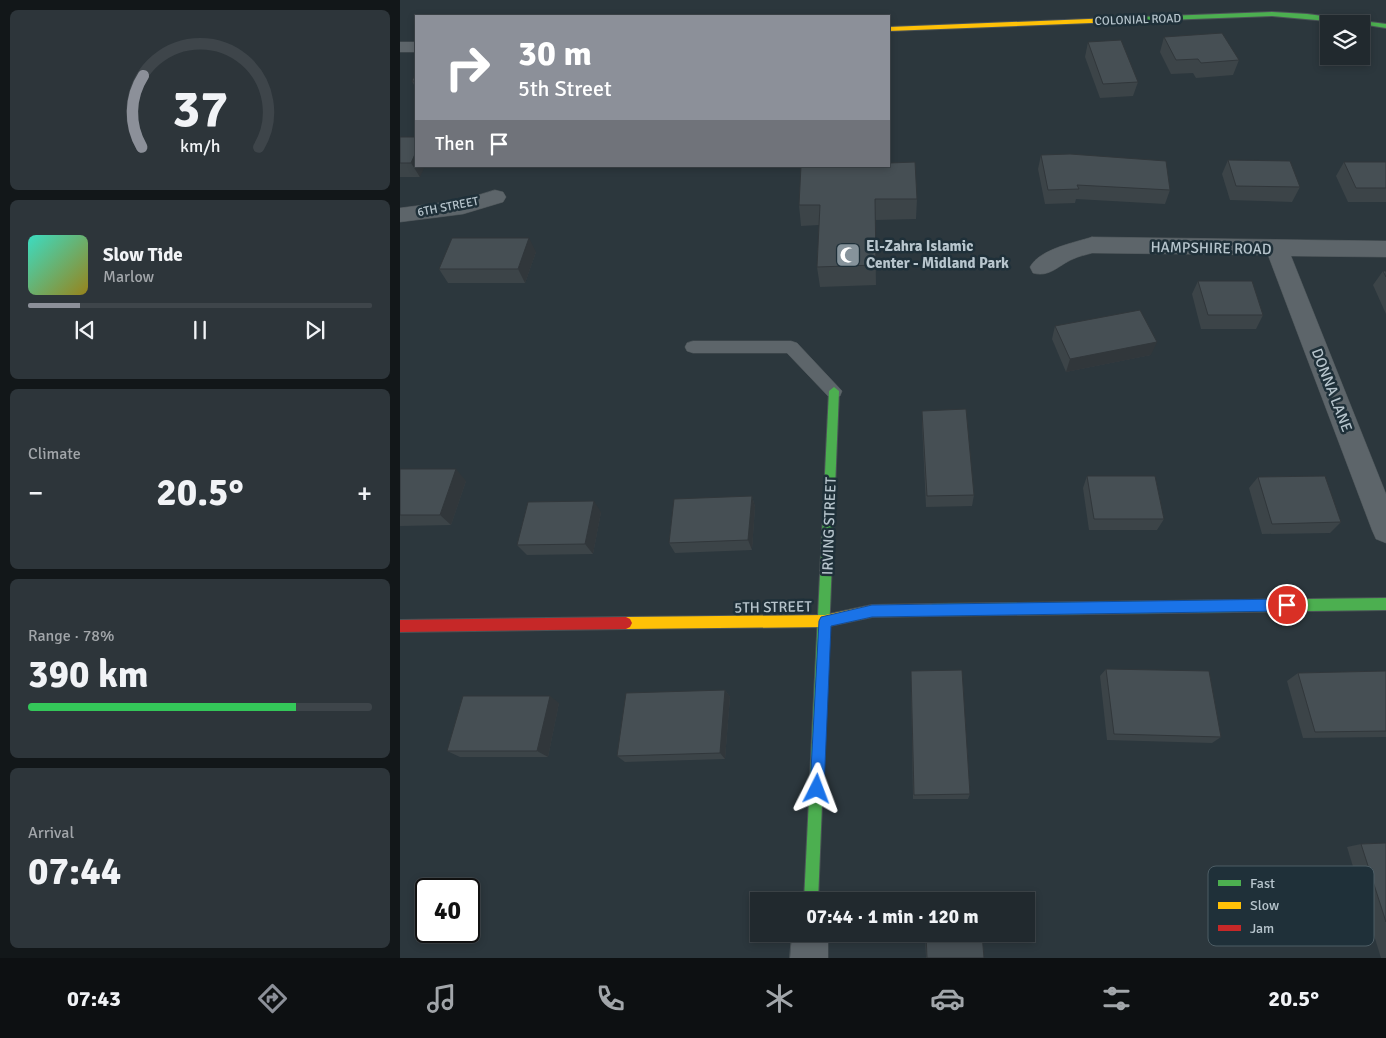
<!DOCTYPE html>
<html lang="en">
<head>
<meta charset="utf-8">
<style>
	body { margin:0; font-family:Signika,sans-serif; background:#2d353a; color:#f1f3f6; height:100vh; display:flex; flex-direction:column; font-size:19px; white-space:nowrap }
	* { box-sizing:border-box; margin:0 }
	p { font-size:16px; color:#a2a6aa }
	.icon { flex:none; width:28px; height:28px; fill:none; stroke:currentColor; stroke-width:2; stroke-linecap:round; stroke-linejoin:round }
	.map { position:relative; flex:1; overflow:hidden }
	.drawer { display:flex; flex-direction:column; gap:10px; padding:10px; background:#121719; width:400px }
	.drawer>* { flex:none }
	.hud { position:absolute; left:15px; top:15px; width:475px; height:152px; border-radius:0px; box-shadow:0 2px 8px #0003,0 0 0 1px #3e454a; background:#8c9099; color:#fff; overflow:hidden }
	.buttons { position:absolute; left:920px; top:15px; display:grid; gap:10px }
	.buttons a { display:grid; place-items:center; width:50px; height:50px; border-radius:0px; background:#21292e; box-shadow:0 2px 8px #0003,0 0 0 1px #3e454a; font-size:25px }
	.speed { position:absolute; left:15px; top:878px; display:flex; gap:10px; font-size:25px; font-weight:700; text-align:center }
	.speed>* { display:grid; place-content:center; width:65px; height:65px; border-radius:50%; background:#21292e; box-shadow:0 2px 8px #0003,0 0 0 1px #3e454a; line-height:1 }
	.speed .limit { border:2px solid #111; border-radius:8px; background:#fff; color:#111 }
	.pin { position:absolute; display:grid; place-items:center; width:42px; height:42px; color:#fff; margin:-21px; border:2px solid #fff; border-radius:50%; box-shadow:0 1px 5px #0007 }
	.me { position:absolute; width:55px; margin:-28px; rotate:3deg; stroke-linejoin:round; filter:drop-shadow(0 0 4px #0008) }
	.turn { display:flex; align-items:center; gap:18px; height:105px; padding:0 20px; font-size:22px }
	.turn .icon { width:65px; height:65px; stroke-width:2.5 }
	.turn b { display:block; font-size:35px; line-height:42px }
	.then { display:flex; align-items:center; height:48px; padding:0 20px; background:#0003; gap:10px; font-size:19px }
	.big { font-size:38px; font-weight:700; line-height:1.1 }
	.drawer .tile { flex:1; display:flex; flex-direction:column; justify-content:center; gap:8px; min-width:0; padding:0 18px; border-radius:8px; background:#2d353a }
	.drawer .dial { align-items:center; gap:0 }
	.dial svg { height:130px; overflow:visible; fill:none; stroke:#3e454a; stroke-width:7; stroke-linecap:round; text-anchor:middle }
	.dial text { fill:#f1f3f6; stroke:none }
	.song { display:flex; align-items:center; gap:15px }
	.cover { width:60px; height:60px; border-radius:8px; background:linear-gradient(135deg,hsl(170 70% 55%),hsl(50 70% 35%)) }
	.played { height:5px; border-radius:2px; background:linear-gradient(90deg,#8c9099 15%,#3e454a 15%) }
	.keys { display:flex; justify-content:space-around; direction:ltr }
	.heat { display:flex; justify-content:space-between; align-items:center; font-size:28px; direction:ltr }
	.charge { height:8px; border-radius:4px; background:linear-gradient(90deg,#34c759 78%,#3e454a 0) }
	.trip { position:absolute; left:350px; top:892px; width:285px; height:50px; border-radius:0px; background:#21292e; box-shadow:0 2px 8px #0003,0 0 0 1px #3e454a; font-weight:700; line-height:50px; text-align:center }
	.tabs { display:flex; height:80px; justify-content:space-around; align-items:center; background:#0d1012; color:#a2a6aa }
	.tabs .icon { width:35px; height:35px }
	.tabs .on { color:#8c9099 }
	.tabs b { font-size:22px; color:#f1f3f6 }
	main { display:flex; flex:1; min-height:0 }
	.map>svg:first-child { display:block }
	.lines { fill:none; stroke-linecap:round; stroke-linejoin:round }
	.lane-casing { stroke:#4b5357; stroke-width:1 }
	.street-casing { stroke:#4b5357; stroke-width:1 }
	.fast-casing { stroke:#4b5357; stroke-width:2 }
	.slow-casing { stroke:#4b5357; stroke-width:2 }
	.jam-casing { stroke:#4b5357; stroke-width:2 }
	.lane { fill:#5d656a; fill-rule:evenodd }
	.street { fill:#5d656a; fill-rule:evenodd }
	.fast { fill:#4caf50; fill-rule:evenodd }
	.slow { fill:#ffc107; fill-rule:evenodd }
	.jam { fill:#c62828; fill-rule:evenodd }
	.wall { fill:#3c4448 }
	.shaded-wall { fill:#31373b }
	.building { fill:#464f54; stroke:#31373b }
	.route { fill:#1a73e8; stroke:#114b97 }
	.labels { text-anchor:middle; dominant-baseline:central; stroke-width:5; stroke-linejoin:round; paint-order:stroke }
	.far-street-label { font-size:12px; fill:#b7c5cd; stroke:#1f3039 }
	.poi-label { font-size:15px; font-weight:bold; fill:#b7c5cd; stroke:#1f3039; text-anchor:start }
	.street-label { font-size:15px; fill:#b7c5cd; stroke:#1f3039 }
	.key { fill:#1f3039; stroke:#4d5d65; stroke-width:1 }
	.key-label { font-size:14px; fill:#b7c5cd }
</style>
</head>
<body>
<main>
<section class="drawer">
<div class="tile dial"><svg viewBox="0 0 100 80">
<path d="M14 69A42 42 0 1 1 86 69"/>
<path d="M14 69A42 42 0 0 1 15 25" stroke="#8c9099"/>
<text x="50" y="56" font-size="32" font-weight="700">37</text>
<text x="50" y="72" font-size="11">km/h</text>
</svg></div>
<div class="tile">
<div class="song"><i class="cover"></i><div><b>Slow Tide</b><p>Marlow</p></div></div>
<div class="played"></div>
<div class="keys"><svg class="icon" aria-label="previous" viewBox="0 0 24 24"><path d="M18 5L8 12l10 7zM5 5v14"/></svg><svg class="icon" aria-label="pause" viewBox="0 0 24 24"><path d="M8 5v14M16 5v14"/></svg><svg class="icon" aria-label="next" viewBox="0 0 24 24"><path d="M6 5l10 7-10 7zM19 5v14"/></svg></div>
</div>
<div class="tile"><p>Climate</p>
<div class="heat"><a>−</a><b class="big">20.5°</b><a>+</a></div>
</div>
<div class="tile"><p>Range · 78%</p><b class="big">390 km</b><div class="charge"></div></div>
<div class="tile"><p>Arrival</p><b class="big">07:44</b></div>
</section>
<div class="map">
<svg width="986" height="958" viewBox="0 0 986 958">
	<rect width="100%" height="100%" fill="#2c373d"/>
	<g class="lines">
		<defs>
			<polygon id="lane" points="293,341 391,341 397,343 442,391 440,396 434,398 428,396 387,353 293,353 287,351 285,347 287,343"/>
			<g id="street">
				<rect x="0" y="42" width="16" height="10"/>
				<polygon points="95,190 103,192 106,197 103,202 63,214 0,222 0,208 62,200"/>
				<path d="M692,237L986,241V257L891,256L986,494V543L976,539L972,530L868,255L692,253C686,255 679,256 673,259C659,265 649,278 633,273L630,267C640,249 673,243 692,237Z"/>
				<polygon points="392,934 428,934 428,958 390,958"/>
			</g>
			<g id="fast">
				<polygon points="872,12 907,14 986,24 986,28 961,24 872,16 713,22 709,20 713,18"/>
				<polygon points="434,387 439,391 418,901 404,901 429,391"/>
				<polygon points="986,598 986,610 531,616 527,614 525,610 527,606 531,604"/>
			</g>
			<g id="slow">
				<polygon points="713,18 716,18 716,22 489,31 489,27"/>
				<polygon points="531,604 535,606 537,610 535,614 531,616 472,617 425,627 226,629 222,627 220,623 222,619 226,617 425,615 472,605"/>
			</g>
			<polygon id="jam" points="226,617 230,619 232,623 230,627 226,629 0,632 0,620"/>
		</defs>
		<use href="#lane" class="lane-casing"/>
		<use href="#street" class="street-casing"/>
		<use href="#fast" class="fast-casing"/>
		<use href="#slow" class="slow-casing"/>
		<use href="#jam" class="jam-casing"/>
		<use href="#lane" class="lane"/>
		<use href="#street" class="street"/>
		<use href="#fast" class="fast"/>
		<use href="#slow" class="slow"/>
		<use href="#jam" class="jam"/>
	</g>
	<g class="wall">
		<polygon points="764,37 839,60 833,75 796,78 793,73 771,74 760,52"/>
		<polygon points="688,42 738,82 733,96 700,98 685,57"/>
		<polygon points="12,81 16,81 16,89"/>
		<polygon points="0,137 20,177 0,177"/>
		<polygon points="641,155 770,190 765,204 676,199 675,203 645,204 638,169"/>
		<polygon points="828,160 900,187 892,202 830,200 822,174"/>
		<polygon points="944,162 986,162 986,202 948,202 936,176"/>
		<polygon points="401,166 517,199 516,219 475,220 476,285 420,287 417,267 419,225 401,226 399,205"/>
		<polygon points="136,252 125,283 48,283 39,269"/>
		<polygon points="983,271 986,271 986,314 973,285"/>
		<polygon points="798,281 863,315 856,329 801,329 792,294"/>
		<polygon points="655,326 751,355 666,372 652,339"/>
		<polygon points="522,411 574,495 572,506 526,507 522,423"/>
		<polygon points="0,469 66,481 51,525 0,526"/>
		<polygon points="687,476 764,519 757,530 689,530 683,488"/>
		<polygon points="858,477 941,522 930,533 862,534 849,488"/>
		<polygon points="352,496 355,507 352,550 275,553 269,543"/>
		<polygon points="201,512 193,554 127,555 117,545"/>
		<polygon points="706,669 821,737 812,743 707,740 700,676"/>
		<polygon points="511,671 570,794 568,799 513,799 511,678"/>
		<polygon points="986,671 986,737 903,738 887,681 898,673"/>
		<polygon points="325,690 330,697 325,759 225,762 217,756"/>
		<polygon points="159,703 148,757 60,757 47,751"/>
		<polygon points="986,843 986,958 981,958 947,847 961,844"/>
		<polygon points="525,934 582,934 584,958 526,958"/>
	</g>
	<g class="shaded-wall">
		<polygon points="16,152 16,166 25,166 20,177 11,163"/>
		<polygon points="129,238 136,252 125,283 118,269"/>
		<polygon points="757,342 751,355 666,372 670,359"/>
		<polygon points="56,469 66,481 51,525 40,515"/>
		<polygon points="352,496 355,507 352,550 348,540"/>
		<polygon points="194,501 201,512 193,554 185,544"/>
		<polygon points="325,690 330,697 325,759 320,753"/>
		<polygon points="150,696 159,703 148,757 137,751"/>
	</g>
	<g class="building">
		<polygon points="822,33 839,60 801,63 798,59 776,60 764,37"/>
		<polygon points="721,40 738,82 703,84 688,42"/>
		<polygon points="16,72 16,81 12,81"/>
		<polygon points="0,137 16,137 16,152 11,163 0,163"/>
		<polygon points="670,154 766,161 770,190 677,185 679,189 648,190 641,155"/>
		<polygon points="828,160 890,161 900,187 836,186"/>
		<polygon points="515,162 517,199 475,199 476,265 417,267 420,205 399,205 401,166 489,166 489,163"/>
		<polygon points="944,162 986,162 986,188 956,188"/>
		<polygon points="52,238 129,238 118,269 39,269"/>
		<polygon points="983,271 986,271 986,277"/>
		<polygon points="798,281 852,281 863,315 808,315"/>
		<polygon points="740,310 757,342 670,359 655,326"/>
		<polygon points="566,409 574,495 527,496 522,411"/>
		<polygon points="0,469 56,469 40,515 0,515"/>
		<polygon points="687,476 755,476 764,519 694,519"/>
		<polygon points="925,476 941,522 872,524 858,477"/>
		<polygon points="352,496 348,540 269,543 274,499"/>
		<polygon points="194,501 185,544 117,545 128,502"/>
		<polygon points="706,669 809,671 821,737 714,734"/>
		<polygon points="562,670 570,794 514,795 511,671"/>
		<polygon points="986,671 986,731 915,732 898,673"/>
		<polygon points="325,690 320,753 217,756 226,693"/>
		<polygon points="63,696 150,696 137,751 47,751"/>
		<polygon points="986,843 986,922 961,844"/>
		<polygon points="526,934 582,934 584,958 527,958"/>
	</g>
	<polygon class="route" points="887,599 892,601 893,605 892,609 887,611 472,617 431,626 424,789 422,794 417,796 412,794 410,789 419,621 421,617 472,605"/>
	<defs>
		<symbol id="mosque-square" viewBox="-11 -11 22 22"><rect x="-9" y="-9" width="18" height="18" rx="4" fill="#86939b" stroke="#1f3039"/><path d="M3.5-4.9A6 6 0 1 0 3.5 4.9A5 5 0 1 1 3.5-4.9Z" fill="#fff"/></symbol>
	</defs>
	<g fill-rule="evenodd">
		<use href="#mosque-square" x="434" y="241" width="28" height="28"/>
	</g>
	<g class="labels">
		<g class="far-street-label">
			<text transform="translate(738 20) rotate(-2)">COLONIAL ROAD</text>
			<text transform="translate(48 207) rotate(-11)">6TH STREET</text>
		</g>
		<g class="poi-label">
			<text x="466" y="246">El-Zahra Islamic<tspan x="466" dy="17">Center - Midland Park</tspan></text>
		</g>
		<g class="street-label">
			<text transform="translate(811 248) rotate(1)">HAMPSHIRE ROAD</text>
			<text transform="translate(932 390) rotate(69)">DONNA LANE</text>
			<text transform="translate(429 526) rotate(-88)">IRVING STREET</text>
			<text transform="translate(373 607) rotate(-1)">5TH STREET</text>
		</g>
	</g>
	<rect x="808" y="866" width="166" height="80" rx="8" class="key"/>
	<rect x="818" y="880" width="23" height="6" fill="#4caf50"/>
	<rect x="818" y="902" width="23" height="7" fill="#ffc107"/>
	<rect x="818" y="925" width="23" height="6" fill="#c62828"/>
	<g class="key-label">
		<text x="850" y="888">Fast</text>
		<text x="850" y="910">Slow</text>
		<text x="850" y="933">Jam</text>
	</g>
</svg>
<div class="buttons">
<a><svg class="icon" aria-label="layers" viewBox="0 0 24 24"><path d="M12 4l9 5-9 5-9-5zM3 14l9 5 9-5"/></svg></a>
</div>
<div class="speed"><div class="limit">40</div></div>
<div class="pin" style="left:887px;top:605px;background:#d93025"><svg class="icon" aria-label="arrive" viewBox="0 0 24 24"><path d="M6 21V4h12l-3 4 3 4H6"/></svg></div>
<svg class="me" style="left:417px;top:789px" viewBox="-20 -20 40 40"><path d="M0-17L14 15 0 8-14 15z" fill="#1a73e8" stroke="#fff" stroke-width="4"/></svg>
<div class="trip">07:44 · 1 min · 120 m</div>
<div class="hud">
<div class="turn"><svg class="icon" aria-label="right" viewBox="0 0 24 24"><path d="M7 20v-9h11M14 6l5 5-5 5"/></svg><div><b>30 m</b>5th Street</div></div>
<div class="then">Then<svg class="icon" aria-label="arrive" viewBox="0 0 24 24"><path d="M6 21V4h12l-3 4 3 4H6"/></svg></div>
</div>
</div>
</main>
<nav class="tabs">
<b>07:43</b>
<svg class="icon on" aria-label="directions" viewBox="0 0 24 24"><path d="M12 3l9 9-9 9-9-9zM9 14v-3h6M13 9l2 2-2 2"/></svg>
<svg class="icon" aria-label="music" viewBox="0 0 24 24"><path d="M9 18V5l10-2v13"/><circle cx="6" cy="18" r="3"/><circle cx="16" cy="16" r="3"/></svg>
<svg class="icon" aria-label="phone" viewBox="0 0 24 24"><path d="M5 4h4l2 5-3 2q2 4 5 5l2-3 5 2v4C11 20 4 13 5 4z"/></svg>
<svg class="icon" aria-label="climate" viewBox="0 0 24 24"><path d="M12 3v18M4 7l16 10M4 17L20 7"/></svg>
<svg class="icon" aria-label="car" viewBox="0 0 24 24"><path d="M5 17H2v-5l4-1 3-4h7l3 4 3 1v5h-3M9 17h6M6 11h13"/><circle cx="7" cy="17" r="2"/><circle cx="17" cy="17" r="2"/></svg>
<svg class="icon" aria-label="filters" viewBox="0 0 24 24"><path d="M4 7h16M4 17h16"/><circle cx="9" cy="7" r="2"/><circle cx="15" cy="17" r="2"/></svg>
<b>20.5°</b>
</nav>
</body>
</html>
